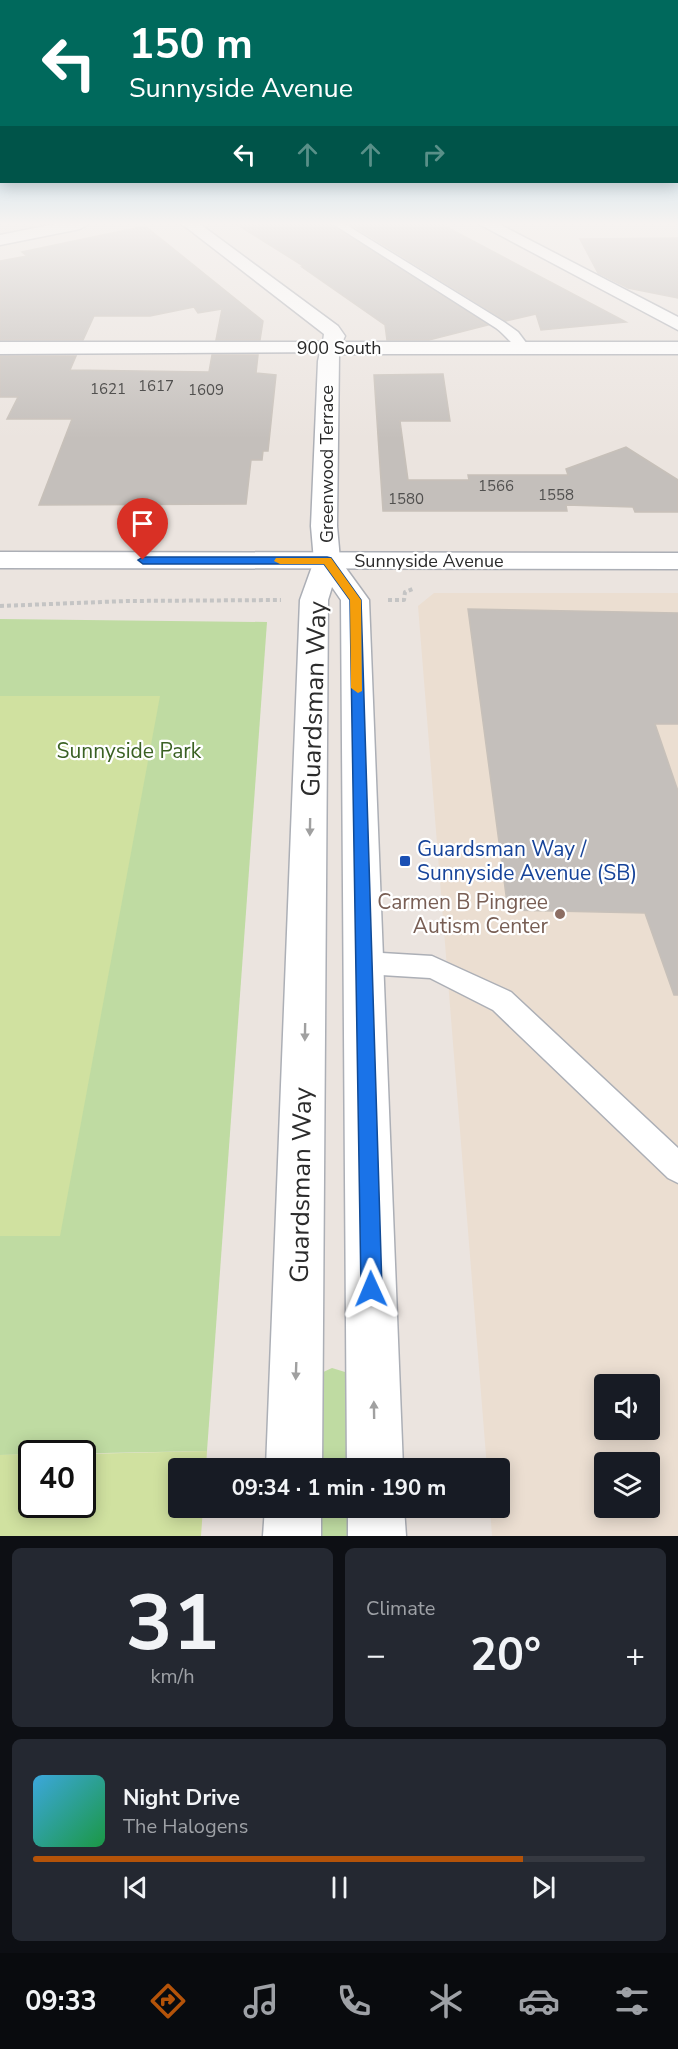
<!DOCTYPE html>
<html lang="en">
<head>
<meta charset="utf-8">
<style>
	body { margin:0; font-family:"Nunito Sans",sans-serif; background:#242831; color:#f1f3f6; height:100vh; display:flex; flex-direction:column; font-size:22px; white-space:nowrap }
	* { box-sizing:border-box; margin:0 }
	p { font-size:20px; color:#9ea1a6 }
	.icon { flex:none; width:33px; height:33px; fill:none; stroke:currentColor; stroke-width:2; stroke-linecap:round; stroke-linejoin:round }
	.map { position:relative; height:1536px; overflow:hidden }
	.sheet { display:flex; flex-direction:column; gap:12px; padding:12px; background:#0d0f14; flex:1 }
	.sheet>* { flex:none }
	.top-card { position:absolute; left:0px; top:0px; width:678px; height:183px; box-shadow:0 3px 15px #0003; background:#00695c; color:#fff; overflow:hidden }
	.buttons { position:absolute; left:594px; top:1374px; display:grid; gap:12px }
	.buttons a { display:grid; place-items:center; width:66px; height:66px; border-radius:6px; background:#171b24; box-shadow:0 3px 15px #0003; font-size:30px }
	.speed { position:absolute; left:18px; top:1440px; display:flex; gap:12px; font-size:30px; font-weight:700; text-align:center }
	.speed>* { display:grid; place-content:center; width:78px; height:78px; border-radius:50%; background:#171b24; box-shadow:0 3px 15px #0003; line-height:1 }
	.speed .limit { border:3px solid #111; border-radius:9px; background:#fff; color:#111 }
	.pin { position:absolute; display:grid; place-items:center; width:51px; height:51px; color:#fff; margin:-62px -26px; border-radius:50% 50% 50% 0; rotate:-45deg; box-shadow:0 0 6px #0007 }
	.pin .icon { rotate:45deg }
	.me { position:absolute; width:66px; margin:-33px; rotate:359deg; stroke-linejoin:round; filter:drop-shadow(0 0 4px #0008) }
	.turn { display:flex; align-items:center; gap:21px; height:126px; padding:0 30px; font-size:27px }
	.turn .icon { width:78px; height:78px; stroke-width:2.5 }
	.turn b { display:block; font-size:42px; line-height:51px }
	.lanes { display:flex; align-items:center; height:57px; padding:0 30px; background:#0003; justify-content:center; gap:30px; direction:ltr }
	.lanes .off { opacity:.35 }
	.big { font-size:45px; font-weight:700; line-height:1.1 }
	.sheet .card { flex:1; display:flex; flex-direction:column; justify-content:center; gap:9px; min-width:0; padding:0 21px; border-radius:9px; background:#242831 }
	.sheet .dial { align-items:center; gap:0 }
	.dial b { font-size:78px; line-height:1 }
	.song { display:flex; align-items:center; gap:18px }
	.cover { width:72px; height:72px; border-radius:9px; background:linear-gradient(135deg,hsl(200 70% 55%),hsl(140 70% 35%)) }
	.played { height:6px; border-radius:3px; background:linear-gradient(90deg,#b45309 80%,#363941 80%) }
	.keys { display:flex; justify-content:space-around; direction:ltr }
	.heat { display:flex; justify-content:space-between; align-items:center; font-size:33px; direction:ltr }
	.sheet .tiles { flex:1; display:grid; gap:12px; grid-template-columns:1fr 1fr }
	.card:last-child { grid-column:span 2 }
	.trip { position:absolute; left:168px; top:1458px; width:342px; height:60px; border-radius:6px; background:#171b24; box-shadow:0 3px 15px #0003; font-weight:700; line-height:60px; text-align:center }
	.tabs { display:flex; height:96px; justify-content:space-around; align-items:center; background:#090b0e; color:#9ea1a6 }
	.tabs .icon { width:42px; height:42px }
	.tabs .selected { color:#b45309 }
	.tabs b { font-size:27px; color:#f1f3f6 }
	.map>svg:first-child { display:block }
	.education { fill:#ebded1; fill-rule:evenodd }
	.green { fill:#bfdba2 }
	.pitch { fill:#d0e1a0 }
	.building { fill:#c4bfbb; stroke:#c7c0b9; stroke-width:1.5 }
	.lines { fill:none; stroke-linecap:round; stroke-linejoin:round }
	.service-casing { stroke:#acafb6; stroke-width:3 }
	.minor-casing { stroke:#acafb6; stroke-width:3 }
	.tertiary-casing { stroke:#acafb6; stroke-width:3 }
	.secondary-casing { stroke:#acafb6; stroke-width:3 }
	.path { stroke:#c4c4c4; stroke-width:4; stroke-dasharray:4 3; stroke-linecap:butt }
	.service { fill:#fff; fill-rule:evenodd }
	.minor { fill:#fff; fill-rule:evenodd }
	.tertiary { fill:#fff; fill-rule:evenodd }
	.secondary { fill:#fff; fill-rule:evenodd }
	.oneway { fill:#a0a0a0 }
	.route { fill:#1a73e8; stroke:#114b97; stroke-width:1.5 }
	.slow { fill:#f59e0b }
	.transit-dot { fill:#1a4fb4; stroke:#fff; stroke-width:2 }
	.education-dot { fill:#8d6e63; stroke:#fff; stroke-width:2 }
	.labels { text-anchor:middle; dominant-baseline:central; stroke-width:4.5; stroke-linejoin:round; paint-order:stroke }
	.far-number-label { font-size:15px; fill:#51504f }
	.far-street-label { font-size:18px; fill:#2b2b2b; stroke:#fff }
	.park-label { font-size:21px; fill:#3a6123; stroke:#fff }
	.transit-label { font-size:21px; fill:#164399; stroke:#fff; text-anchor:start }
	.education-label { font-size:21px; fill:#785e54; stroke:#fff; text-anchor:end }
	.near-street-label { font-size:26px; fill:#2b2b2b; stroke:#fff }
</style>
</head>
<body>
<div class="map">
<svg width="678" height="1536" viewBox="0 0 678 1536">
	<rect width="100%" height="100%" fill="#ebe4df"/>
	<path class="education" d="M434,593H678V1536H492L490,1508H500V1468H487L418,606ZM604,1384H650V1430H604ZM604,1462H650V1508H604Z"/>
	<g class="green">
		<polygon points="0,619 267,622 207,1451 0,1455"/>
		<polygon points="332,1368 345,1372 354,1385 355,1468 310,1468 311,1412 319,1374"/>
		<polygon points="309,1508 356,1508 356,1536 308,1536"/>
	</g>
	<g class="pitch">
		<polygon points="0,696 160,696 60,1236 0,1236"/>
		<polygon points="207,1451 206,1468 178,1468 178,1508 203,1508 201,1536 0,1536 0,1455 31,1454 32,1504 82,1504 83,1454"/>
	</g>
	<g class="building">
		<polygon points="236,224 331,224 488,325 429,340 387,340 385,325 302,267 305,267"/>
		<polygon points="350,224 441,224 626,322 541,330 536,314 506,321"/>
		<polygon points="145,226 263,321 260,340 216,340 222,309 198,313 194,307 150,316 94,316 83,340 0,340 0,261 27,256 22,252"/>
		<polygon points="678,238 678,298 628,288 598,273 580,239"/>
		<polygon points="212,355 258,355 256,373 276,375 268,451 263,451 262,460 251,460 246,504 39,505 72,419 7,419 18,397 0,397 0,356 76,356 70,370 209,372"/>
		<polygon points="443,374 450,421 400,421 408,480 469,480 468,475 568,475 566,469 626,447 678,480 678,512 635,512 633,507 566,505 567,511 383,511 374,375"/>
		<polygon points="468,609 678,613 678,724 655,724 678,791 678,995 674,995 645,913 508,910"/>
	</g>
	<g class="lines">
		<defs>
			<g id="service">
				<path d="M333,224H345L504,322L518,332L530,348L524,352C514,348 505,334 496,328Z"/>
				<polygon points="365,952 432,956 511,992 678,1148 678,1183 668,1178 493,1010 430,978 365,974 356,971 352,963 356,955"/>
			</g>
			<g id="minor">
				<polygon points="55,224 88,224 80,229 0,245 0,235"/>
				<polygon points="182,224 200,224 338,326 345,336 338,352 0,354 0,342 323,342 324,334"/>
				<polygon points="479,224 499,224 678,317 678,330"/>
			</g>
			<g id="tertiary">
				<polygon points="331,342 678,342 678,354 339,354 337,526 340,560 369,600 403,1468 347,1468 341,600 332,587 328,600 322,1468 266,1468 300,600 314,561 311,526 318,361 321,348"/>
				<polygon points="265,1508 321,1508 321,1536 263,1536"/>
				<polygon points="348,1508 404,1508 406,1536 348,1536"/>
			</g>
			<polygon id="secondary" points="0,552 678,553 678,569 0,568"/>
		</defs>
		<use href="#service" class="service-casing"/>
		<use href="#minor" class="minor-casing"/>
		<use href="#tertiary" class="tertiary-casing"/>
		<use href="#secondary" class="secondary-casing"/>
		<g class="path">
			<polyline points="388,600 404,600 405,592 415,588"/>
			<polyline points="0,606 127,601 281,600"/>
		</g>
		<use href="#service" class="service"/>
		<use href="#minor" class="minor"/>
		<use href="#tertiary" class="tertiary"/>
		<use href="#secondary" class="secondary"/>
	</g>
	<defs><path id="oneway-solid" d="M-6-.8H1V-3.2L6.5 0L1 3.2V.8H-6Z" transform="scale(1.5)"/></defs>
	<g class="oneway">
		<use href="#oneway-solid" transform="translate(310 827) rotate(91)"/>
		<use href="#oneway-solid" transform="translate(305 1032) rotate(91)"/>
		<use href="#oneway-solid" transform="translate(296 1371) rotate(92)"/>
		<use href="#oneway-solid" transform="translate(374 1410) rotate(-91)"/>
	</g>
	<linearGradient id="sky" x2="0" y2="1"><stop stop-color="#7ec2e5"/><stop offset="0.51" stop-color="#f6f3f1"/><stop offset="1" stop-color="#f6f3f1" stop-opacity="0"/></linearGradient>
	<rect width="678" height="439" fill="url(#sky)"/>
	<polygon class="route" points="327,557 331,558 361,600 382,1289 379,1296 371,1299 364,1296 361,1289 350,600 324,564 143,564 138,560 143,557"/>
	<polygon class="slow" points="276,558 331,558 361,600 362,691 358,693 351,688 350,600 324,564 280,564 274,561"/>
	<rect class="transit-dot" x="399" y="855" width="12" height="12" rx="3"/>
	<circle class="education-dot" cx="560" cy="914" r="6"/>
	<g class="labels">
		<g class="far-number-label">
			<text x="156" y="386">1617</text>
			<text x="108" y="389">1621</text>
			<text x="206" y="390">1609</text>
			<text x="496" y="486">1566</text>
			<text x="556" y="495">1558</text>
			<text x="406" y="499">1580</text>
		</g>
		<g class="far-street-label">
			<text x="339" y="348">900 South</text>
			<text transform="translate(327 464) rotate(-90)">Greenwood Terrace</text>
			<text x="429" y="561">Sunnyside Avenue</text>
		</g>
		<g class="park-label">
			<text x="129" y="751">Sunnyside Park</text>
		</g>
		<g class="transit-label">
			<text x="417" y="849">Guardsman Way /<tspan x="417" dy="24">Sunnyside Avenue (SB)</tspan></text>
		</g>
		<g class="education-label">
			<text x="548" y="902">Carmen B Pingree<tspan x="548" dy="24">Autism Center</tspan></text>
		</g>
		<g class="near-street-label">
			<text transform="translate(314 699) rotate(-88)">Guardsman Way</text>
			<text transform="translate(301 1185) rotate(-89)">Guardsman Way</text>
		</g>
	</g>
</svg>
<div class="buttons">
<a><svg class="icon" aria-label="sound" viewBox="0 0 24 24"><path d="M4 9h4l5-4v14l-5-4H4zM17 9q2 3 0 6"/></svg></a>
<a><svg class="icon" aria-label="layers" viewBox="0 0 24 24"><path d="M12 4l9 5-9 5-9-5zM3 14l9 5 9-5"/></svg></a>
</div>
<div class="speed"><div class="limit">40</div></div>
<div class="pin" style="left:143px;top:560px;background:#d93025"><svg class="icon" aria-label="arrive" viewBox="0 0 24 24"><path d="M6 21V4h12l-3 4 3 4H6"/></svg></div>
<svg class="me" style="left:371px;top:1289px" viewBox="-20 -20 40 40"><path d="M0-17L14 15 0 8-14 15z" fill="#1a73e8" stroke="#fff" stroke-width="4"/></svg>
<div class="trip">09:34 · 1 min · 190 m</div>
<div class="top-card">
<div class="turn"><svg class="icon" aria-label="left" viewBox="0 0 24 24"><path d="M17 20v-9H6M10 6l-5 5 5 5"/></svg><div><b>150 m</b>Sunnyside Avenue</div></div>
<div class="lanes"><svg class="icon" aria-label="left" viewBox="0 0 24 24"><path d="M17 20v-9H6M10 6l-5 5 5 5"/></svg><svg class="icon off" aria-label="ahead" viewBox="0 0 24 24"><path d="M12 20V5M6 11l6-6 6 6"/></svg><svg class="icon off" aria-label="ahead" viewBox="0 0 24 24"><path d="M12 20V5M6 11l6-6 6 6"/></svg><svg class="icon off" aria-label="right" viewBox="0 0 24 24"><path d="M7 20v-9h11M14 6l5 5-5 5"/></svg></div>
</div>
</div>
<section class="sheet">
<div class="tiles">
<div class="card dial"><b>31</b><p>km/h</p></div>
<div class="card"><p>Climate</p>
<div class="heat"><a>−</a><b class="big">20°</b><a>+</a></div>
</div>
<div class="card">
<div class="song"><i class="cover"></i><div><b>Night Drive</b><p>The Halogens</p></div></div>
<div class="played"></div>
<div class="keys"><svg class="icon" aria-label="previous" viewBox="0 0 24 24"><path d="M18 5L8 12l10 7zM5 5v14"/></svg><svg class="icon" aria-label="pause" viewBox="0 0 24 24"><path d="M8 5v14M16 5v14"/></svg><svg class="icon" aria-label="next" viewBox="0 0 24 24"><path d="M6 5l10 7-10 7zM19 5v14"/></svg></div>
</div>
</div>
</section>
<nav class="tabs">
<b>09:33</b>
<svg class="icon selected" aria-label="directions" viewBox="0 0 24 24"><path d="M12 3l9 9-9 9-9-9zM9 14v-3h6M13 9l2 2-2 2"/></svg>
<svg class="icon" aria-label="music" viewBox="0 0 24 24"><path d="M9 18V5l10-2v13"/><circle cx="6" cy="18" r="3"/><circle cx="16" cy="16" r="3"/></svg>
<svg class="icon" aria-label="phone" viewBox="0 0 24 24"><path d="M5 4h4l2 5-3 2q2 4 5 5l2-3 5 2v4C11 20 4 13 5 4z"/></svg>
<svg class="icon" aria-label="climate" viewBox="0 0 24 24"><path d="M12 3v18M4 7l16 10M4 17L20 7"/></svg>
<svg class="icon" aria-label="car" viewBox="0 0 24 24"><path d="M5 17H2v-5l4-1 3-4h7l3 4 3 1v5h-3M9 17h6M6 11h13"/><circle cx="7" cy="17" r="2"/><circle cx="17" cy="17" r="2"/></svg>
<svg class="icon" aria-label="filters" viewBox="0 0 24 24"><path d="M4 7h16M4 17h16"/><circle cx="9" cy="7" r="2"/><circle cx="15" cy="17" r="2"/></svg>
</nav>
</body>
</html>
